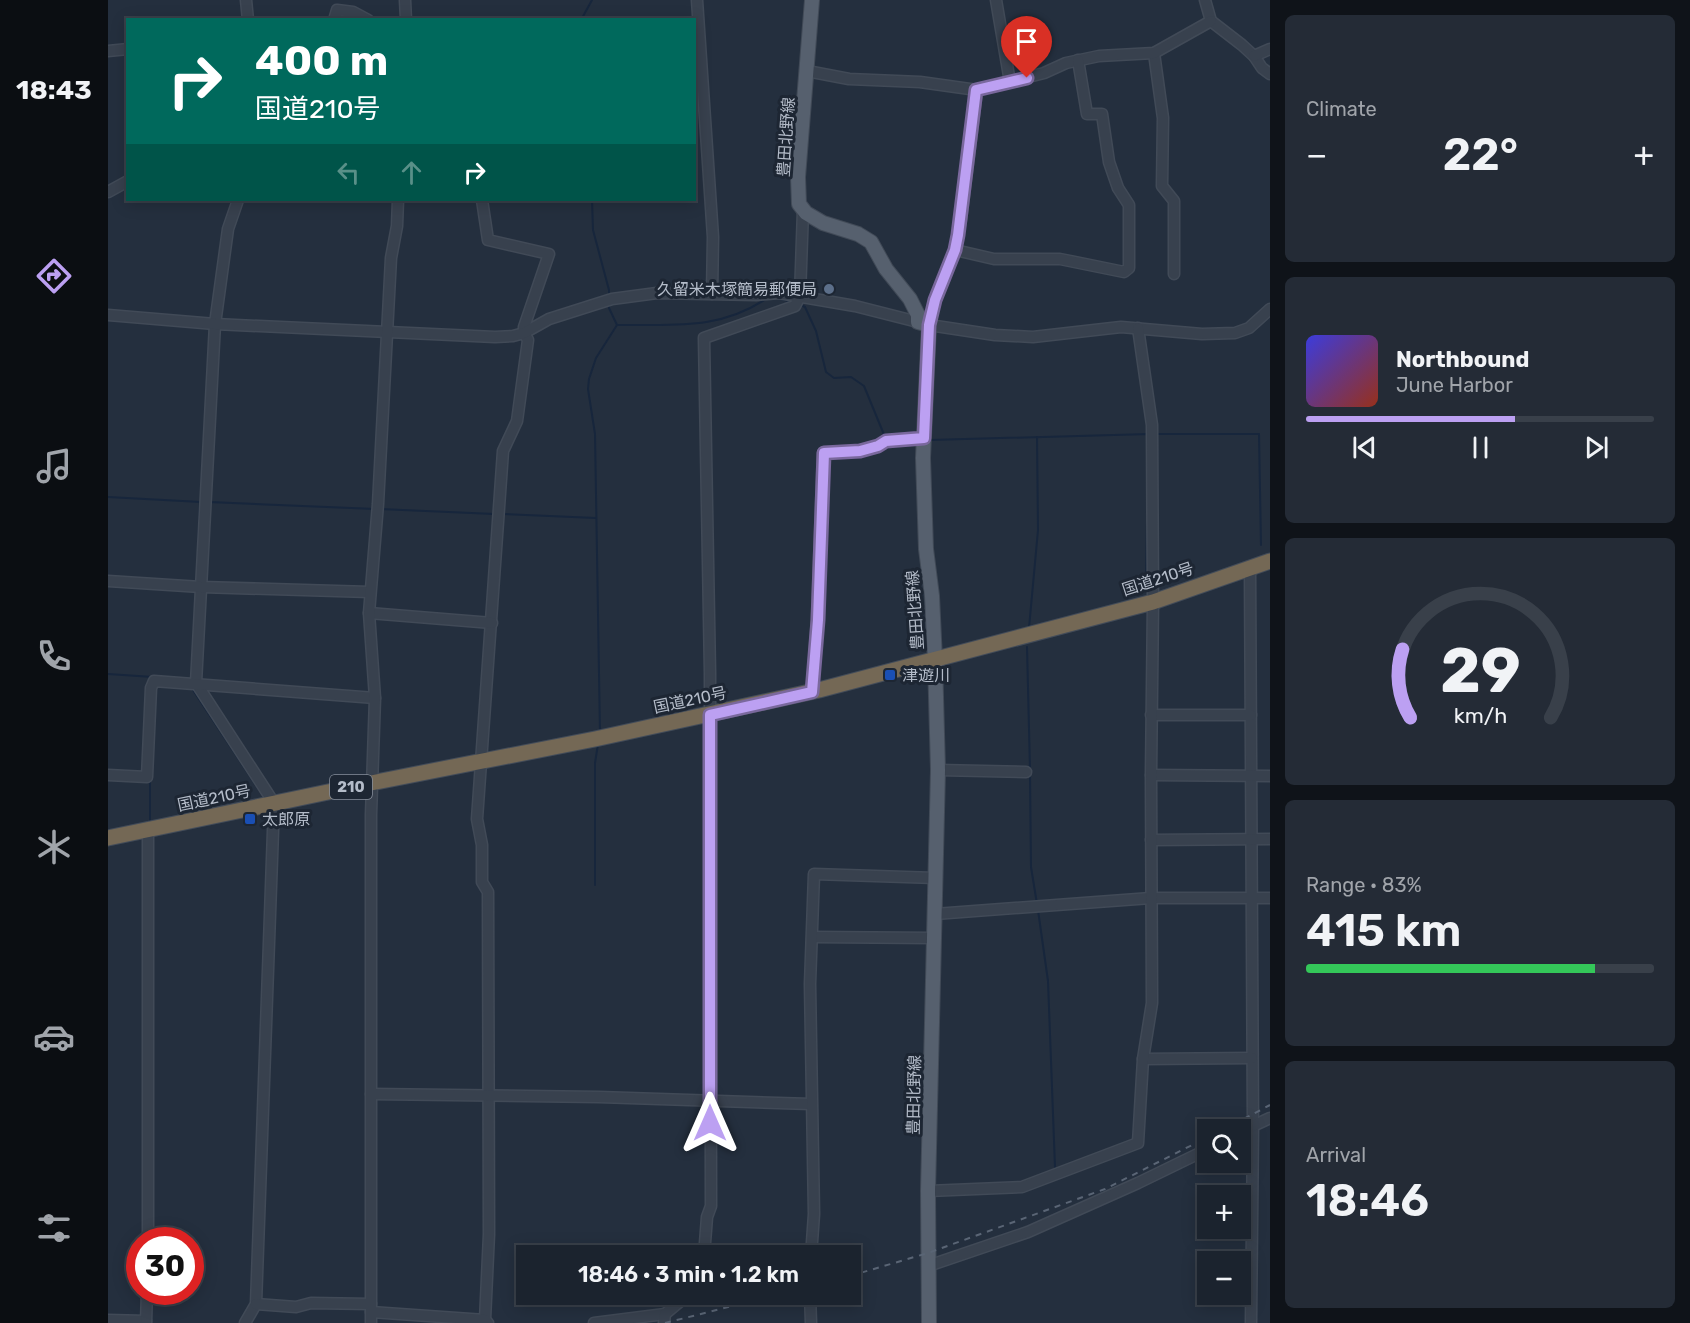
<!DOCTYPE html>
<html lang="en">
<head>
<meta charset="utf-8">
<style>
	body { margin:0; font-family:Rubik,"Noto Sans JP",sans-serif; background:#242b36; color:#f1f3f6; height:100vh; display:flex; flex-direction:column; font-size:22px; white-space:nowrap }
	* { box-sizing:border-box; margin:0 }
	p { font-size:20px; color:#a0a4aa }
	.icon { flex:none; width:33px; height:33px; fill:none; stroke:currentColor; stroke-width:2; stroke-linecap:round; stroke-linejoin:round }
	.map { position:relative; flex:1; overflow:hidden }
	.sheet { display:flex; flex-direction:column; gap:15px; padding:15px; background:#0f1319; width:420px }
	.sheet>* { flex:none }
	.top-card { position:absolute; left:18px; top:18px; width:570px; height:183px; border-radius:0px; box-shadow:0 3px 15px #0003,0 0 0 2px #39404a; background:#00695c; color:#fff; overflow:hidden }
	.fabs { position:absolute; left:1089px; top:1119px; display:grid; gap:12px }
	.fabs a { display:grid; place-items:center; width:54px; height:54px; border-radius:0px; background:#1b232e; box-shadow:0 3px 15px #0003,0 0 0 2px #39404a; font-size:30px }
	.speed { position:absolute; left:18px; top:1227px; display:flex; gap:12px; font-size:30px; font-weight:700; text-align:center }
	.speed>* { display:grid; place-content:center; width:78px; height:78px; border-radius:50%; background:#1b232e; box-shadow:0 3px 15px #0003,0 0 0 2px #39404a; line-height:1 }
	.speed .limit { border:9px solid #d22; background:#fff; color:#111 }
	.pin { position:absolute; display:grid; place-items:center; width:51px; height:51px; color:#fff; margin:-62px -26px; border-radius:50% 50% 50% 0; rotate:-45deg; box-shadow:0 0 6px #0007 }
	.pin .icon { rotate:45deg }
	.me { position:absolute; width:66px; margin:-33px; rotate:0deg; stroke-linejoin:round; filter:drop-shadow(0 0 4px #0008) }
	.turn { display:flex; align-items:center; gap:21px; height:126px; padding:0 30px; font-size:27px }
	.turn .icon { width:78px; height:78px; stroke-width:2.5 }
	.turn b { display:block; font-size:42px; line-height:51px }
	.lanes { display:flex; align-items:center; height:57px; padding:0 30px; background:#0003; justify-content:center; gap:30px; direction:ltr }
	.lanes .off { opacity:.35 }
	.big { font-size:45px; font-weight:600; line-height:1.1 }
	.sheet .card { flex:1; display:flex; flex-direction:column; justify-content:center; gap:9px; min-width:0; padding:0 21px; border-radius:9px; background:#242b36 }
	.sheet .dial { align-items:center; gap:0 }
	.dial svg { height:156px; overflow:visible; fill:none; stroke:#39404a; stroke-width:7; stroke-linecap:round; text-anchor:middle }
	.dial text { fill:#f1f3f6; stroke:none }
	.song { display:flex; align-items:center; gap:18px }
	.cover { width:72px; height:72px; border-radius:9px; background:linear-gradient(135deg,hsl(240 70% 55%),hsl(10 70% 35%)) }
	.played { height:6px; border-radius:3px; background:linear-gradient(90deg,#bca0f2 60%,#39404a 60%) }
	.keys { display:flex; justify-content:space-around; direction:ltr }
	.heat { display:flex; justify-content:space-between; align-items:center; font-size:33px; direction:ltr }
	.charge { height:9px; border-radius:4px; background:linear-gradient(90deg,#34c759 83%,#39404a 0) }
	.trip { position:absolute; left:408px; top:1245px; width:345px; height:60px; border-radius:0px; background:#1b232e; box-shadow:0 3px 15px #0003,0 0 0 2px #39404a; font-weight:600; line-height:60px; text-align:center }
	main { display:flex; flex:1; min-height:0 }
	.tab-bar { display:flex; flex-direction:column; width:108px; justify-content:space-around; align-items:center; background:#0b0e12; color:#a0a4aa }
	.tab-bar .icon { width:42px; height:42px }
	.tab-bar .on { color:#bca0f2 }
	.tab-bar b { font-size:27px; color:#f1f3f6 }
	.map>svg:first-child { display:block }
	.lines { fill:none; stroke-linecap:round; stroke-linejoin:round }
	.stream { stroke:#17263c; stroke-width:2 }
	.minor-casing { stroke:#414a57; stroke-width:13 }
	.major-casing { stroke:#414a57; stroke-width:16 }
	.highway-casing { stroke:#434c59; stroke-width:17 }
	.minor { stroke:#38414e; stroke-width:10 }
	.major { stroke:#56606e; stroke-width:14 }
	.highway { stroke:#746855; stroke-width:15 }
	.rail { stroke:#5a6575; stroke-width:2; stroke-dasharray:6 6; stroke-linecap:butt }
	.route-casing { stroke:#7a689d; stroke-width:15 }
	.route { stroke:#bca0f2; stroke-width:10 }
	.service-dot { fill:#5c6f8a; stroke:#1d2633; stroke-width:2 }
	.transit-dot { fill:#1a4fb4; stroke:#1d2633; stroke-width:2 }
	.labels { text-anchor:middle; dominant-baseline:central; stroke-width:6; stroke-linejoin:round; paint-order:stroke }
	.shield { fill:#1d2633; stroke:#878f9c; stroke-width:1.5 }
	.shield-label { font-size:15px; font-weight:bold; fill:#b4bcc9 }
	.street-label { font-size:16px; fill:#b4bcc9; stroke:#1d2633 }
	.poi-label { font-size:16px; fill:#b4bcc9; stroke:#1d2633; text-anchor:start }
</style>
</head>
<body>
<main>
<nav class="tab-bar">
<b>18:43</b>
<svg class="icon on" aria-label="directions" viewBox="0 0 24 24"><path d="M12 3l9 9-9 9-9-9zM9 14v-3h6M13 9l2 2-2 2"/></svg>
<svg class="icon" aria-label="music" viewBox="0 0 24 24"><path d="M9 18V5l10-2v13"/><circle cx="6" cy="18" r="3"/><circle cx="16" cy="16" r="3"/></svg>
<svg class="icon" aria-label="phone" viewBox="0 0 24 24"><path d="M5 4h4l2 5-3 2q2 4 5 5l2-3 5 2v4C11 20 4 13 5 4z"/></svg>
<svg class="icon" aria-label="climate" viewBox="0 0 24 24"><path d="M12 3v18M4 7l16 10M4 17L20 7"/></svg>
<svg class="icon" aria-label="car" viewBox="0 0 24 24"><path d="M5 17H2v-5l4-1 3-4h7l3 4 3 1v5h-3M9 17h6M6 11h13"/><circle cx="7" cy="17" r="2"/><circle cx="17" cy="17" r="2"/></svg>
<svg class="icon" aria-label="filters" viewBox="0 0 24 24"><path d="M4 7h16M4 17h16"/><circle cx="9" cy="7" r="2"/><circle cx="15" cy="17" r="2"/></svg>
</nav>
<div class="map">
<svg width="1162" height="1323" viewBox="0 0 1162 1323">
	<rect width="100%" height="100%" fill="#242f3e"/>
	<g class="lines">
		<g class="stream">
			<polyline points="473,20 484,0"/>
			<polyline points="484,200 485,230 501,290 501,298"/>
			<polyline points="670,298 684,302"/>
			<polyline points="501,303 501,308 509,325"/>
			<polyline points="693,305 697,307 708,331 718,372 726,378 743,377 756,386 777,437"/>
			<polyline points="1047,434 1151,434 1153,545"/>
			<polyline points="822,440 1042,434"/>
			<polyline points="0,497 93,502"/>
			<polyline points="101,502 267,509"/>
			<polyline points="272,509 386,514"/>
			<polyline points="395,514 488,518"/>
			<polyline points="90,546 92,502"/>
			<polyline points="1038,581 1039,524"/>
			<polyline points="921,628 930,530 929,437"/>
			<polyline points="919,647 922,769"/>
			<polyline points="0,674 45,677"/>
			<polyline points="85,687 85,690 151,790"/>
			<path d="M492,733L487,434L480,389L481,379L488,358L509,325C565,324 609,331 658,299"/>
			<polyline points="922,775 923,867 929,904"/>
			<polyline points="42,779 42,824"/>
			<polyline points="487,885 487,763 490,744"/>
			<polyline points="930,910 940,981 947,1167"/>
		</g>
		<defs>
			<g id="minor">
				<polyline points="138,0 140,20"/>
				<polyline points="297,0 298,20"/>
				<polyline points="589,0 605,237 604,294"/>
				<polyline points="888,0 902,82"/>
				<polyline points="1097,0 1103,21 1134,45 1146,56 1154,68 1162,74"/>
				<polyline points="226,20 229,10 245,12 260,20"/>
				<polyline points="0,51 20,49"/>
				<polyline points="1046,53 1055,118 1054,186 1066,201 1066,274"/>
				<polyline points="1146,56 1162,49"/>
				<polyline points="699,71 741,79 812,82 869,90 936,73 958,63 991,56 1046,53 1103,21"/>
				<polyline points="869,90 853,219 847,250 827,300 821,325 887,335 925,337 1013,327 1094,334 1127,333 1141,328 1162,309"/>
				<polyline points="0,192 20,181"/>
				<polyline points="130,200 120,229 107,324 88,683 166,803 148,1304 137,1323"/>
				<polyline points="374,200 380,240 441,254 416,327 416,333 420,340 409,421 395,451 369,819 374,845 374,882 380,892 381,1234 377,1320"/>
				<polyline points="847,250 886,259 952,259 1016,272 1021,268 1021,205 1010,188 1001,162 994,114 979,114 970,60"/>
				<polyline points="0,315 107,324 387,337 405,336 416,333 441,319 504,299 549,293 648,295 671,293 747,306 810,322"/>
				<polyline points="1142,567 1145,1126 1143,1323"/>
				<polyline points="0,581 93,587 262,592"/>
				<polyline points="261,613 384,623"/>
				<polyline points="704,692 709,620 715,453 752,451 770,446 778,441 816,438"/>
				<polyline points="1043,715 1143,715"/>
				<polyline points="830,770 918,772"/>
				<polyline points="0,775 39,777 43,688 46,681 267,698"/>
				<polyline points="1043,775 1162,776"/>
				<polyline points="1043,840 1162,839"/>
				<polyline points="827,914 1043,898 1162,898"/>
				<polyline points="705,937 826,938"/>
				<polyline points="1035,1059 1144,1058"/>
				<polyline points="263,1094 491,1097 703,1104"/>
				<polyline points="1132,1132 1162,1118"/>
				<polyline points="820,1191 914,1187 1030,1143 1035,1059 1044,1003 1043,775 1045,602 1044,425 1030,328"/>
				<polyline points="40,1240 40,830"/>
				<polyline points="596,1256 599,1217 603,1206 602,673 596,338 687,306 692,296 695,210"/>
				<polyline points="703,1256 706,1214 702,984 706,874 828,878"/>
				<polyline points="820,1266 920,1232 1030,1183 1100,1149"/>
				<polyline points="702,1294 703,1323"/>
				<polyline points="148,1304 188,1307 203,1303 263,1304"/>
				<polyline points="263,1312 377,1320 380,1323"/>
				<polyline points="0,1320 38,1321"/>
				<polyline points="38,1323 39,1292"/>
				<polyline points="263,1323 263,815 267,698 261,613 270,504 283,258 289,226 290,200"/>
				<polyline points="486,1323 557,1314"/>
				<polyline points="556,1323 557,1314 581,1294"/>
			</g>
			<polyline id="major" points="704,0 690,177 691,204 698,213 715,223 750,234 763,242 778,269 802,299 810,315 810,322 821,325 815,458 818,549 824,596 827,660 830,770 820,1191 821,1323"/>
			<polyline id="highway" points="0,838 263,783 487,739 711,690 1045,602 1162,561"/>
		</defs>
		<use href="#minor" class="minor-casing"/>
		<use href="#major" class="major-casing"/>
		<use href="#highway" class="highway-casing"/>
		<use href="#minor" class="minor"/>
		<use href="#major" class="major"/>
		<use href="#highway" class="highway"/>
		<g class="rail">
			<polyline points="1115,1130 1162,1105"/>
			<polyline points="742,1276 820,1253 997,1189 1100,1137"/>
			<polyline points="557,1323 672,1294"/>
		</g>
	</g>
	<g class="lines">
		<defs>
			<polyline id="route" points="602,1123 602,715 704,692 710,620 716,453 752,451 770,446 778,441 816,438 821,325 827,300 847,250 850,235 868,90 919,78"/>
		</defs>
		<use href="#route" class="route-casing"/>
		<use href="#route" class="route"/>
	</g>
	<circle class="service-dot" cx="721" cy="289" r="6"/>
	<g class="transit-dot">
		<rect x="776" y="669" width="12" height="12" rx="3"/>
		<rect x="136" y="813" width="12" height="12" rx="3"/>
	</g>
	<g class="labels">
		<rect class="shield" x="222" y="775" width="42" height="24" rx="4.5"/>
		<g class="shield-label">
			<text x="243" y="787">210</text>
		</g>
		<g class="street-label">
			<text transform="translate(678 137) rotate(-86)">豊田北野線</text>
			<text transform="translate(1050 579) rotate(-18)">国道210号</text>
			<text transform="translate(807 610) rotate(-94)">豊田北野線</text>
			<text transform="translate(582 700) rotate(-12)">国道210号</text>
			<text transform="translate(106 798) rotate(-12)">国道210号</text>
			<text transform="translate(806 1095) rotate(-89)">豊田北野線</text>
		</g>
		<g class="poi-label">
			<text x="709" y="289" text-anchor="end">久留米木塚簡易郵便局</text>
			<text x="794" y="675">津遊川</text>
			<text x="154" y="819">太郎原</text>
		</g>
	</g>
</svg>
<div class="fabs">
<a><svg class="icon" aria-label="search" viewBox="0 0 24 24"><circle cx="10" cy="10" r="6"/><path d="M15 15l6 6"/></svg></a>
<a>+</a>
<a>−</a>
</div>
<div class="speed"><div class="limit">30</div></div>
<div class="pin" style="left:919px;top:78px;background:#d93025"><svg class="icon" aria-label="arrive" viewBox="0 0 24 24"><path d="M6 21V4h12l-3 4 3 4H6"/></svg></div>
<svg class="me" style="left:602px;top:1123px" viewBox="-20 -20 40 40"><path d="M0-17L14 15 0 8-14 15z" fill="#bca0f2" stroke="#fff" stroke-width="4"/></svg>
<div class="trip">18:46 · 3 min · 1.2 km</div>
<div class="top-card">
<div class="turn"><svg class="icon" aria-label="right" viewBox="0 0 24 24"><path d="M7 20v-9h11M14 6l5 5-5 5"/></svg><div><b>400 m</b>国道210号</div></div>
<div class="lanes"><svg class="icon off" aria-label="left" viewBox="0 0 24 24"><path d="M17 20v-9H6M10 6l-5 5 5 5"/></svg><svg class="icon off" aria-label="ahead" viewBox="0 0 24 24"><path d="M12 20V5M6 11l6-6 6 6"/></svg><svg class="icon" aria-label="right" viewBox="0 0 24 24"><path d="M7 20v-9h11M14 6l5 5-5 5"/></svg></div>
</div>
</div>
<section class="sheet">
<div class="card"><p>Climate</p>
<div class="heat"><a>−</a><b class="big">22°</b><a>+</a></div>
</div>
<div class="card">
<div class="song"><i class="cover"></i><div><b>Northbound</b><p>June Harbor</p></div></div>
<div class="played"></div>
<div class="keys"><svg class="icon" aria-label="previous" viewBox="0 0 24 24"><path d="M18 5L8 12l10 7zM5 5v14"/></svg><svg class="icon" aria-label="pause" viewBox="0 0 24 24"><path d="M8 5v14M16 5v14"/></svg><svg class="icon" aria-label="next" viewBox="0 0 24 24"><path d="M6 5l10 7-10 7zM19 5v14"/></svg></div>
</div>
<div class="card dial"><svg viewBox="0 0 100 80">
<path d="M14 69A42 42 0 1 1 86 69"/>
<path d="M14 69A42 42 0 0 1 10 34" stroke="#bca0f2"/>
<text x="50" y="56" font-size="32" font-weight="700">29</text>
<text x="50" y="72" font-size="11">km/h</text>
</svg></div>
<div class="card"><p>Range · 83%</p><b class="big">415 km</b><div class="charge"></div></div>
<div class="card"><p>Arrival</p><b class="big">18:46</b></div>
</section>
</main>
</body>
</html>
